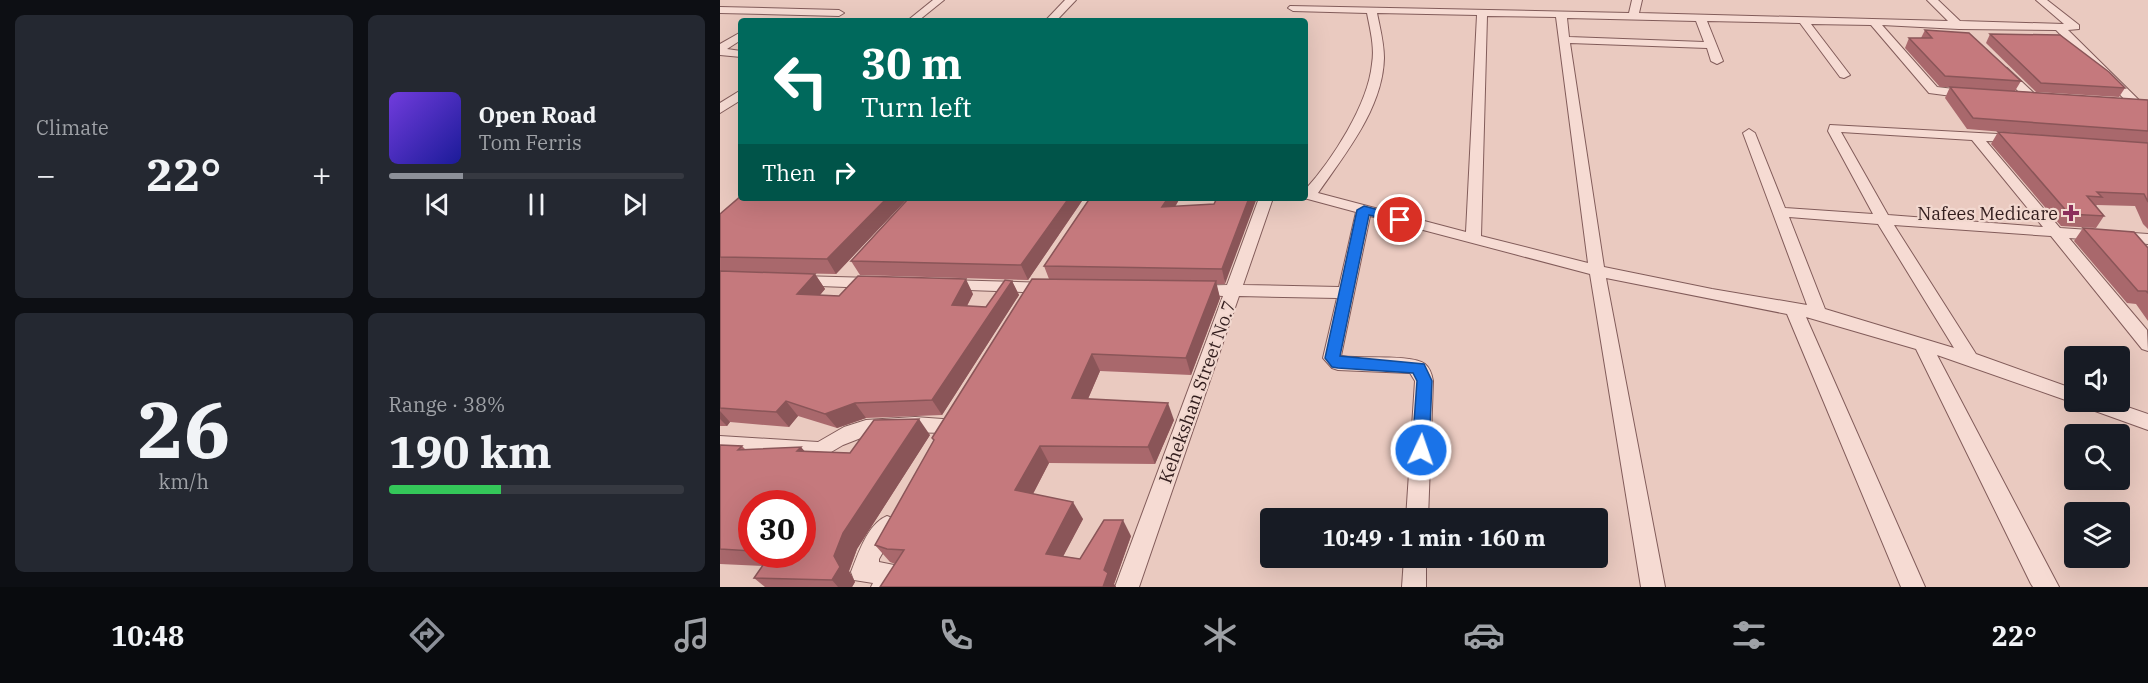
<!DOCTYPE html>
<html lang="en">
<head>
<meta charset="utf-8">
<style>
	body { margin:0; font-family:"IBM Plex Serif",serif; background:#242831; color:#f1f3f6; height:100vh; display:flex; flex-direction:column; font-size:22px; white-space:nowrap }
	* { box-sizing:border-box; margin:0 }
	p { font-size:20px; color:#9ea1a6 }
	.icon { flex:none; width:33px; height:33px; fill:none; stroke:currentColor; stroke-width:2; stroke-linecap:round; stroke-linejoin:round }
	.map { position:relative; flex:1; overflow:hidden }
	.panel { display:flex; flex-direction:column; gap:15px; padding:15px; background:#0d0f14; width:720px }
	.panel>* { flex:none }
	.banner { position:absolute; left:18px; top:18px; width:570px; height:183px; border-radius:6px; box-shadow:0 6px 24px #0002; background:#00695c; color:#fff; overflow:hidden }
	.controls { position:absolute; left:1344px; top:346px; display:grid; gap:12px }
	.controls a { display:grid; place-items:center; width:66px; height:66px; border-radius:6px; background:#171b24; box-shadow:0 6px 24px #0002; font-size:30px }
	.speed { position:absolute; left:18px; top:490px; display:flex; gap:12px; font-size:30px; font-weight:700; text-align:center }
	.speed>* { display:grid; place-content:center; width:78px; height:78px; border-radius:50%; background:#171b24; box-shadow:0 6px 24px #0002; line-height:1 }
	.speed .limit { border:9px solid #d22; background:#fff; color:#111 }
	.pin { position:absolute; display:grid; place-items:center; width:51px; height:51px; color:#fff; margin:-26px; border:3px solid #fff; border-radius:50%; box-shadow:0 2px 6px #0007 }
	.me { position:absolute; width:66px; margin:-33px; rotate:3deg; stroke-linejoin:round; filter:drop-shadow(0 0 4px #0008) }
	.turn { display:flex; align-items:center; gap:21px; height:126px; padding:0 24px; font-size:27px }
	.turn .icon { width:78px; height:78px; stroke-width:2.5 }
	.turn b { display:block; font-size:42px; line-height:51px }
	.then { display:flex; align-items:center; height:57px; padding:0 24px; background:#0003; gap:12px; font-size:22px }
	.big { font-size:45px; font-weight:700; line-height:1.1 }
	.panel .widget { flex:1; display:flex; flex-direction:column; justify-content:center; gap:9px; min-width:0; padding:0 21px; border-radius:9px; background:#242831 }
	.panel .dial { align-items:center; gap:0 }
	.dial b { font-size:78px; line-height:1 }
	.song { display:flex; align-items:center; gap:18px }
	.cover { width:72px; height:72px; border-radius:9px; background:linear-gradient(135deg,hsl(260 70% 55%),hsl(240 70% 35%)) }
	.played { height:6px; border-radius:3px; background:linear-gradient(90deg,#8c9099 25%,#363941 25%) }
	.keys { display:flex; justify-content:space-around; direction:ltr }
	.heat { display:flex; justify-content:space-between; align-items:center; font-size:33px; direction:ltr }
	.charge { height:9px; border-radius:4px; background:linear-gradient(90deg,#34c759 38%,#363941 0) }
	.panel .tiles { flex:1; display:grid; gap:15px; grid-template-columns:repeat(2,1fr) }
	.trip { position:absolute; left:540px; top:508px; width:348px; height:60px; border-radius:6px; background:#171b24; box-shadow:0 6px 24px #0002; font-weight:700; line-height:60px; text-align:center }
	.menu { display:flex; height:96px; justify-content:space-around; align-items:center; background:#090b0e; color:#9ea1a6 }
	.menu .icon { width:42px; height:42px }
	.menu .selected { color:#8c9099 }
	.menu b { font-size:27px; color:#f1f3f6 }
	main { display:flex; flex:1; min-height:0 }
	.map>svg:first-child { display:block }
	.lines { fill:none; stroke-linecap:round; stroke-linejoin:round }
	.street-casing { stroke:#825c5a; stroke-width:2 }
	.street { fill:#f6dbd3; fill-rule:evenodd }
	.wall { fill:#a9686c; fill-rule:evenodd }
	.shaded-wall { fill:#8a5558 }
	.building { fill:#c5797d; stroke:#8a5558; stroke-width:1.5 }
	.route { fill:#1a73e8; stroke:#114b97; stroke-width:1.5 }
	.poi-dot { fill:#8c2e5b; stroke:#f2d8cf; stroke-width:2 }
	.labels { text-anchor:middle; dominant-baseline:central; stroke-width:4.5; stroke-linejoin:round; paint-order:stroke }
	.poi-label { font-size:18px; fill:#321d1d; stroke:#f2d8cf; text-anchor:end }
	.street-label { font-size:18px; fill:#321d1d; stroke:#f2d8cf }
</style>
</head>
<body>
<main>
<section class="panel">
<div class="tiles">
<div class="widget"><p>Climate</p>
<div class="heat"><a>−</a><b class="big">22°</b><a>+</a></div>
</div>
<div class="widget">
<div class="song"><i class="cover"></i><div><b>Open Road</b><p>Tom Ferris</p></div></div>
<div class="played"></div>
<div class="keys"><svg class="icon" aria-label="previous" viewBox="0 0 24 24"><path d="M18 5L8 12l10 7zM5 5v14"/></svg><svg class="icon" aria-label="pause" viewBox="0 0 24 24"><path d="M8 5v14M16 5v14"/></svg><svg class="icon" aria-label="next" viewBox="0 0 24 24"><path d="M6 5l10 7-10 7zM19 5v14"/></svg></div>
</div>
<div class="widget dial"><b>26</b><p>km/h</p></div>
<div class="widget"><p>Range · 38%</p><b class="big">190 km</b><div class="charge"></div></div>
</div>
</section>
<div class="map">
<svg width="1428" height="587" viewBox="0 0 1428 587">
	<rect width="100%" height="100%" fill="#eacac0"/>
	<g class="lines">
		<defs>
			<g id="street">
				<polygon points="213,0 224,0 198,21 187,21"/>
				<polygon points="345,0 356,0 336,21 325,21"/>
				<path d="M912,0H922L919,13L1228,21L1207,0H1218L1240,21L1344,24L1316,0H1327L1359,25V29L1348,30L1428,109V120L1424,119L1336,30L1239,29L1162,25L1217,87L1251,91L1253,94L1247,98L1209,93L1151,25L1091,24L1130,75L1124,78L1120,77L1080,23L987,21L1003,61L997,64L991,61L987,48L850,43L884,267L992,289L1087,305L1023,133L1029,129L1035,133L1065,208L1153,214L1108,131L1110,125L1296,135L1301,136L1302,139L1301,142L1266,141L1340,228L1428,234V244L1349,238L1427,330L1428,351L1422,349L1331,236L1174,225L1256,354L1354,389V402H1358L1354,403L1217,355L1339,587H1313L1311,584L1196,349L1086,317L1205,587H1181L1067,314L886,278L945,587H921L870,274L650,216L621,356C639,359 693,354 705,364C710,368 712,375 713,381L708,519H686L695,381L690,373L618,370L612,368L603,358L617,298L519,296L419,587H395L503,296L469,294L467,290L469,286L507,285L539,198H553L523,285L619,287L636,212L584,198L585,190C612,160 648,105 652,64C655,47 650,29 647,13L573,11L568,8L570,6L909,13ZM657,13L757,15L746,232L598,193C625,154 663,108 664,58C664,43 660,28 657,13ZM767,16L836,17L868,263L761,236ZM847,18L976,21L984,42L849,37ZM1121,132L1252,140L1323,227L1168,215ZM1069,217L1158,224L1234,348L1105,309Z"/>
				<polygon points="0,7 119,10 124,13 119,16 0,13"/>
				<polygon points="21,32 21,40 7,49 21,51 21,57 0,55 0,44"/>
				<polygon points="1283,67 1287,68 1316,95 1316,101 1308,101 1279,72 1279,68"/>
				<polygon points="21,90 21,100 0,113 0,103"/>
				<polygon points="79,276 153,278 159,279 161,283 159,287 153,288 73,285 71,281 73,277"/>
				<polygon points="226,280 330,283 336,284 338,288 336,292 330,293 220,289 218,285 220,281"/>
				<polygon points="1361,402 1393,402 1428,414 1428,430 1364,407"/>
				<polygon points="195,417 236,420 239,425 236,430 229,433 178,432 146,436 123,445 101,458 0,452 0,436 98,442 124,427 146,420"/>
				<path d="M167,516L175,519L178,526L159,559V562L179,566L182,574L176,587H151L153,583L134,580L131,572C138,555 147,524 167,516Z"/>
				<polygon points="684,558 706,558 706,587 682,587"/>
			</g>
		</defs>
		<use href="#street" class="street-casing"/>
		<use href="#street" class="street"/>
	</g>
	<g class="wall">
		<polygon points="1205,30 1301,81 1295,91 1428,100 1428,229 1423,224 1415,206 1377,205 1376,206 1384,216 1376,228 1341,226 1271,144 1278,132 1334,136 1247,129 1225,98 1230,87 1220,87 1185,48 1189,38 1201,38"/>
		<polygon points="1270,34 1405,88 1399,97 1316,92 1266,43"/>
		<polygon points="188,198 116,274 12,272 95,274 105,289 100,295 119,296 253,294 247,306 266,307 292,281 299,295 222,415 146,418 117,428 78,416 69,427 10,422 7,426 0,426 0,214"/>
		<polygon points="364,198 308,280 140,275 131,261"/>
		<polygon points="370,198 460,198 455,207 494,204 505,284 496,284 500,298 471,375 380,371 368,399 454,420 435,464 329,463 313,494 363,519 343,556 360,559 411,536 394,584 396,587 160,587 175,564 170,562 155,545 214,441 212,438 329,279 324,266"/>
		<polygon points="1363,228 1428,248 1428,321 1416,304 1407,303 1354,241"/>
		<path d="M210,435L137,549L129,571L135,582L132,587H45L34,578L43,566L0,564V445L22,446L25,449L130,453ZM32,504L82,555H32Z"/>
	</g>
	<g class="shaded-wall">
		<polygon points="167,198 188,198 116,274 107,259"/>
		<polygon points="349,198 364,198 308,280 301,265"/>
		<polygon points="448,198 460,198 446,221 442,207"/>
		<polygon points="529,198 537,198 505,284 502,269"/>
		<polygon points="95,274 105,289 88,309 77,294"/>
		<polygon points="246,279 253,294 240,319 232,305"/>
		<polygon points="292,281 299,295 222,415 212,400"/>
		<polygon points="496,281 500,298 471,375 466,358"/>
		<polygon points="372,354 380,371 361,415 352,398"/>
		<polygon points="66,401 78,416 69,427 56,412"/>
		<polygon points="135,403 146,418 117,428 105,414"/>
		<polygon points="448,403 454,420 435,464 428,447"/>
		<polygon points="0,411 10,422 7,426 0,419"/>
		<polygon points="199,419 210,435 137,549 129,571 135,582 132,587 118,587 112,580 114,556 123,533"/>
		<polygon points="320,446 329,463 306,507 295,490"/>
		<polygon points="81,447 95,463 77,451"/>
		<polygon points="353,502 363,519 336,570 326,554"/>
		<polygon points="403,520 411,536 394,584 396,587 383,587 384,570"/>
	</g>
	<g class="building">
		<polygon points="1205,30 1249,33 1301,81 1225,76 1189,38 1212,38"/>
		<polygon points="1270,34 1340,35 1389,72 1405,88 1321,83"/>
		<polygon points="1230,87 1428,100 1428,131 1253,118"/>
		<polygon points="1278,132 1428,143 1428,202 1424,194 1377,192 1382,197 1367,196 1384,216 1349,214"/>
		<polygon points="21,196 21,198 167,198 107,259 0,257 0,214"/>
		<polygon points="189,198 349,198 301,265 131,261"/>
		<polygon points="370,198 448,198 442,207 494,204 497,198 529,198 502,269 324,266"/>
		<polygon points="1363,228 1414,232 1428,248 1428,293 1426,291 1418,291"/>
		<polygon points="0,271 95,274 77,294 119,296 138,276 246,279 232,305 266,307 285,280 292,281 212,400 135,403 105,414 66,401 56,412 0,408"/>
		<polygon points="312,279 496,281 466,358 372,354 352,398 448,403 428,447 320,446 295,490 353,502 326,554 360,559 384,520 403,520 384,570 388,573 383,587 160,587 184,550 167,549 155,545 214,440 212,438"/>
		<polygon points="199,419 123,533 114,556 120,567 112,580 34,578 50,555 82,555 82,504 32,504 32,551 0,549 0,445 22,446 18,450 81,447 77,451 130,453 154,420"/>
	</g>
	<polygon class="route" points="644,206 685,217 687,220 680,223 649,215 620,356 704,364 712,381 709,450 707,455 701,457 695,455 692,450 697,381 693,373 618,368 612,367 605,358 637,210"/>
	<path class="poi-dot" d="M1348 204h6v6h6v6h-6v6h-6v-6h-6v-6h6z"/>
	<g class="labels">
		<g class="poi-label">
			<text x="1338" y="213">Nafees Medicare</text>
		</g>
		<g class="street-label">
			<text transform="translate(477 392) rotate(-70)">Kehekshan Street No.7</text>
		</g>
	</g>
</svg>
<div class="controls">
<a><svg class="icon" aria-label="sound" viewBox="0 0 24 24"><path d="M4 9h4l5-4v14l-5-4H4zM17 9q2 3 0 6"/></svg></a>
<a><svg class="icon" aria-label="search" viewBox="0 0 24 24"><circle cx="10" cy="10" r="6"/><path d="M15 15l6 6"/></svg></a>
<a><svg class="icon" aria-label="layers" viewBox="0 0 24 24"><path d="M12 4l9 5-9 5-9-5zM3 14l9 5 9-5"/></svg></a>
</div>
<div class="speed"><div class="limit">30</div></div>
<div class="pin" style="left:680px;top:220px;background:#d93025"><svg class="icon" aria-label="arrive" viewBox="0 0 24 24"><path d="M6 21V4h12l-3 4 3 4H6"/></svg></div>
<svg class="me" style="left:701px;top:450px" viewBox="-20 -20 40 40"><circle r="17" fill="#1a73e8" stroke="#fff" stroke-width="3"/><path d="M0-11L8 9 0 5-8 9z" fill="#fff"/></svg>
<div class="trip">10:49 · 1 min · 160 m</div>
<div class="banner">
<div class="turn"><svg class="icon" aria-label="left" viewBox="0 0 24 24"><path d="M17 20v-9H6M10 6l-5 5 5 5"/></svg><div><b>30 m</b>Turn left</div></div>
<div class="then">Then<svg class="icon" aria-label="right" viewBox="0 0 24 24"><path d="M7 20v-9h11M14 6l5 5-5 5"/></svg></div>
</div>
</div>
</main>
<nav class="menu">
<b>10:48</b>
<svg class="icon selected" aria-label="directions" viewBox="0 0 24 24"><path d="M12 3l9 9-9 9-9-9zM9 14v-3h6M13 9l2 2-2 2"/></svg>
<svg class="icon" aria-label="music" viewBox="0 0 24 24"><path d="M9 18V5l10-2v13"/><circle cx="6" cy="18" r="3"/><circle cx="16" cy="16" r="3"/></svg>
<svg class="icon" aria-label="phone" viewBox="0 0 24 24"><path d="M5 4h4l2 5-3 2q2 4 5 5l2-3 5 2v4C11 20 4 13 5 4z"/></svg>
<svg class="icon" aria-label="climate" viewBox="0 0 24 24"><path d="M12 3v18M4 7l16 10M4 17L20 7"/></svg>
<svg class="icon" aria-label="car" viewBox="0 0 24 24"><path d="M5 17H2v-5l4-1 3-4h7l3 4 3 1v5h-3M9 17h6M6 11h13"/><circle cx="7" cy="17" r="2"/><circle cx="17" cy="17" r="2"/></svg>
<svg class="icon" aria-label="filters" viewBox="0 0 24 24"><path d="M4 7h16M4 17h16"/><circle cx="9" cy="7" r="2"/><circle cx="15" cy="17" r="2"/></svg>
<b>22°</b>
</nav>
</body>
</html>
